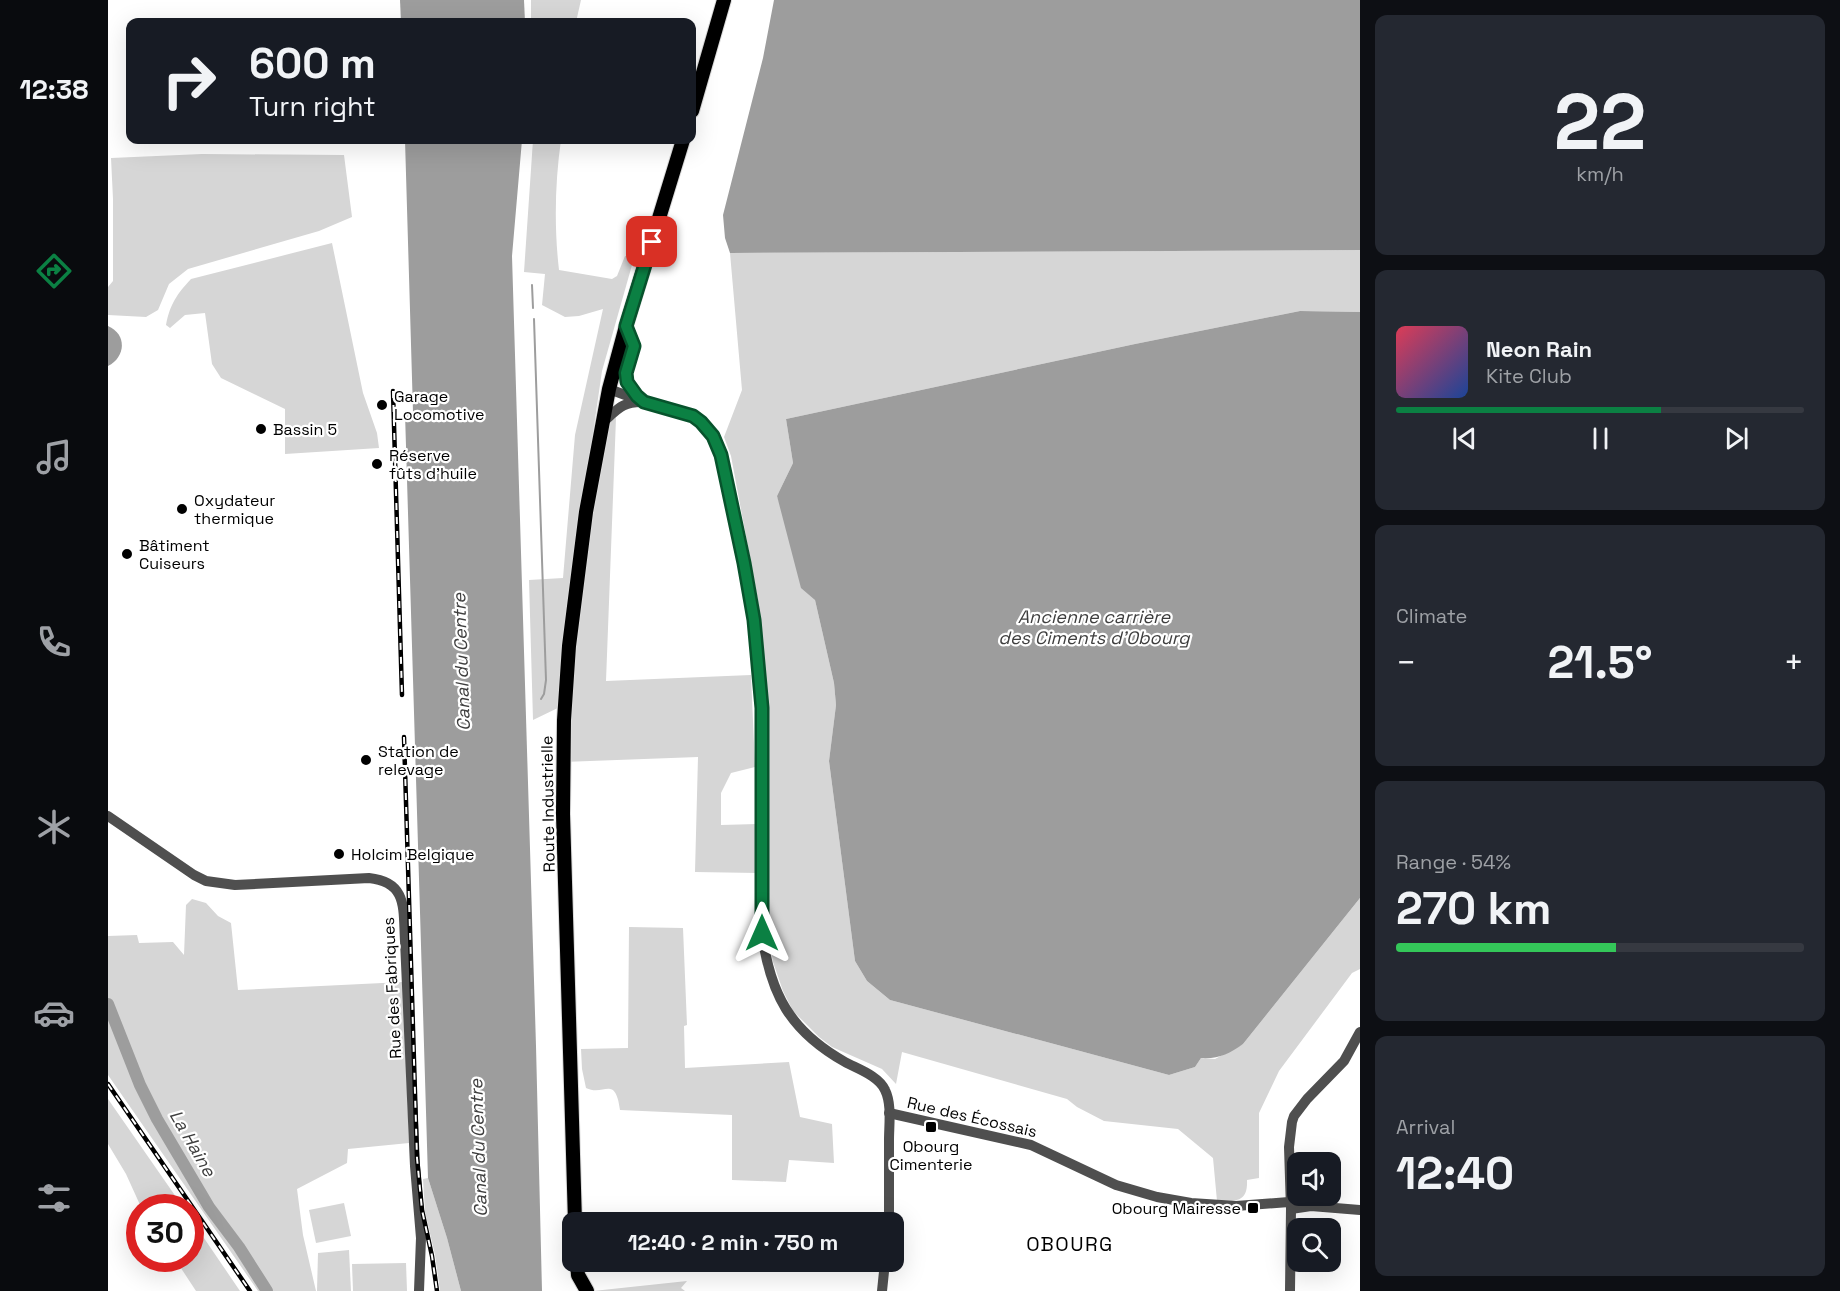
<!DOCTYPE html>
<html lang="en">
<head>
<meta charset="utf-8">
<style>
	body { margin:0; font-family:"Space Grotesk",sans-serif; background:#242831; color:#f1f3f6; height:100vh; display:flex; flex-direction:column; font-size:22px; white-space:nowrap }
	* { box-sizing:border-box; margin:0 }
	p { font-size:20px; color:#9ea1a6 }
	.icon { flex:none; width:33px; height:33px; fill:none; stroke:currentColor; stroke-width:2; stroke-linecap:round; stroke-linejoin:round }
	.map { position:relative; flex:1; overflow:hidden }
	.details { display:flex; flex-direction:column; gap:15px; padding:15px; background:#0d0f14; width:480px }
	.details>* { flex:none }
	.hud { position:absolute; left:18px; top:18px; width:570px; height:126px; border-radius:12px; box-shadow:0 6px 24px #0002; background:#171b24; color:#f1f3f6; overflow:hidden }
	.controls { position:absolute; left:1179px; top:1152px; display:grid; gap:12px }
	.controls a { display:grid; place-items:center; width:54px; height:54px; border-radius:12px; background:#171b24; box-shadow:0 6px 24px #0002; font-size:30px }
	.speed { position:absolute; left:18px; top:1194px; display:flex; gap:12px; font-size:30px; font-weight:700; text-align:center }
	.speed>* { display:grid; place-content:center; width:78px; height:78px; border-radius:50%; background:#171b24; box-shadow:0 6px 24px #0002; line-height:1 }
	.speed .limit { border:9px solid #d22; background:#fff; color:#111 }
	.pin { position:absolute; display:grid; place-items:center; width:51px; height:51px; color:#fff; margin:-26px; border-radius:12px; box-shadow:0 3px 9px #0006 }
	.me { position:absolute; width:66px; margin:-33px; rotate:0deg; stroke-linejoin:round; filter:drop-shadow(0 0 4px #0008) }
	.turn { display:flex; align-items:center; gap:21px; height:126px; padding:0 24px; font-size:27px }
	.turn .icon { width:78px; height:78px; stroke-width:2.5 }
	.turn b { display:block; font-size:42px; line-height:51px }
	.big { font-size:45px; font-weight:700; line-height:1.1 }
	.details .widget { flex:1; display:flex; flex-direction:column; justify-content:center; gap:9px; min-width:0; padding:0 21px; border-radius:12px; background:#242831 }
	.details .dial { align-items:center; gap:0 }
	.dial b { font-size:78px; line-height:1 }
	.song { display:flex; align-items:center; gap:18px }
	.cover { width:72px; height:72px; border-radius:9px; background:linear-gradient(135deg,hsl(350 70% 55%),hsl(220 70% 35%)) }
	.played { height:6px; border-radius:3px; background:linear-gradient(90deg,#0b8043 65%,#363941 65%) }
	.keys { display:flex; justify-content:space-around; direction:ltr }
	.heat { display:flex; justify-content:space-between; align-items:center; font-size:33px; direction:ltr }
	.charge { height:9px; border-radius:4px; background:linear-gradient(90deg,#34c759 54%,#363941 0) }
	.trip { position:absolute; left:454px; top:1212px; width:342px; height:60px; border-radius:12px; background:#171b24; box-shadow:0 6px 24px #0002; font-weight:700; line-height:60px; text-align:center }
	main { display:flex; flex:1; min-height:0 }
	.dock { display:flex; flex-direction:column; width:108px; justify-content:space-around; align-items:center; background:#090b0e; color:#9ea1a6 }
	.dock .icon { width:42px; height:42px }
	.dock .on { color:#0b8043 }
	.dock b { font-size:27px; color:#f1f3f6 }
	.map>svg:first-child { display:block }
	.green { fill:#d6d6d6 }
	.water { fill:#9d9d9d }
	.pier { fill:#fff }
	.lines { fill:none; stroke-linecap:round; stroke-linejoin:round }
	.stream { stroke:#9d9d9d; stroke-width:2 }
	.river { stroke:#9d9d9d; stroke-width:12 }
	.major-casing { stroke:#dbdbdb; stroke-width:16 }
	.minor { stroke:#4f4f4f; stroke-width:10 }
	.major { stroke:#000; stroke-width:14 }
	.rail-casing { stroke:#000; stroke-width:4.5 }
	.rail { stroke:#fff; stroke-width:2; stroke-dasharray:7; stroke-linecap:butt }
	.route-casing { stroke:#07532c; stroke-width:15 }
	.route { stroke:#0b8043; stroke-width:10 }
	.poi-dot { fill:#000; stroke:#fff; stroke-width:2 }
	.labels { text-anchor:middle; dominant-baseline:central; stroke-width:4.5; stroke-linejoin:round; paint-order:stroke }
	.poi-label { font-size:16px; fill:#000; stroke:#fff; text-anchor:start }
	.street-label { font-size:16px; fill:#000; stroke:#fff }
	.water-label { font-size:18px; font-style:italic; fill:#3e3e3e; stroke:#fff }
	.quarter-label { font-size:20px; letter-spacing:1.5px; fill:#000; stroke:#fff }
</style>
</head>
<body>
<main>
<nav class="dock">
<b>12:38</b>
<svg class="icon on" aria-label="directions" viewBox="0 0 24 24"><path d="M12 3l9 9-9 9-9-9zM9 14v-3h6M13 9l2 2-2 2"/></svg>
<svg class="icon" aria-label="music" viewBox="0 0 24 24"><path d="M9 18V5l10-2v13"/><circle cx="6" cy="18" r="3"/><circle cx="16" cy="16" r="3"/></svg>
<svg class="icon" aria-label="phone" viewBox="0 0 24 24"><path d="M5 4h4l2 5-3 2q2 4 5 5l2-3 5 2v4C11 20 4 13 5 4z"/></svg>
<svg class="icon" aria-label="climate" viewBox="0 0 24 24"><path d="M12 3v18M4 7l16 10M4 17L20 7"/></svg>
<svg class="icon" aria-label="car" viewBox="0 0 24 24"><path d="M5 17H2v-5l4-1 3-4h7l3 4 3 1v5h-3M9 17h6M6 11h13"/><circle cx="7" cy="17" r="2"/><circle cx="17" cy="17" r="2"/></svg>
<svg class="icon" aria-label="filters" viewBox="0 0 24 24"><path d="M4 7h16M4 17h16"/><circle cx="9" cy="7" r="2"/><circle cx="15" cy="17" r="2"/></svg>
</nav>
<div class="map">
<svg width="1252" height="1291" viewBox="0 0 1252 1291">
	<rect width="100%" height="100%" fill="#fff"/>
	<g class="green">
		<polygon points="423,0 473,0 468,22 423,22"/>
		<path d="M425,140H453C447,182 446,227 451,270L504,279L509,276L517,256L526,258L494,371L464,578L494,423L508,418L498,681L643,675L647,767L623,773L613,793V825L649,824L650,873L587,872L590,757L455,762L456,705L425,720L421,580L455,578L467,435L495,309L471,316L457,317L434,305L437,274L416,272Z"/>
		<polygon points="94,154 236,155 244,217 211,231 80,269 61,284 50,310 38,317 0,315 0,287 5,281 5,199 3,158"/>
		<path d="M224,243L255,393L269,433L271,448L177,454V409L113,378L104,364L97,313L77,315L62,328L58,325C62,304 69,294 83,279Z"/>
		<path d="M1252,250V312L1192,311L1027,344L678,419L685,463L669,496L707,600L726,683L728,705L721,761L747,961L759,981L782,1000L1061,1075L1087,1067L1093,1058L1107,1059L1135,1044L1252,898V969L1244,973L1171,1071L1151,1113V1178L1139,1180C1140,1203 1127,1201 1109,1201L1105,1158L1070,1129L996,1121L969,1107L959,1099L794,1052L788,1084L774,1069L724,1047L711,1037L685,1011L675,991L665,962L660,933L658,698L650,601L623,456L616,437L634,390L622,253Z"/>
		<polygon points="84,899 98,903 110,916 123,923 130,990 295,982 301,1143 240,1149 239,1163 189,1189 195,1235 208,1291 150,1291 0,1075 0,936 29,935 31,943 65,942 76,955 78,905"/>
		<path d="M521,927L575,928L579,1025L576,1026L577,1068L681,1062L692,1117L724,1124L726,1163L681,1160L678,1182L624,1180V1115L512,1110C507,1074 496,1097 478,1088L474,1069L473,1049L520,1048Z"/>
		<polygon points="0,1099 75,1207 33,1207 18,1174 0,1144"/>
		<polygon points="320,1178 339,1238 353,1291 332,1291 327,1255 317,1212 315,1179"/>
		<polygon points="236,1203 243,1236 208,1243 201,1210"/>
		<polygon points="83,1219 132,1291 88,1291 67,1259 82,1258"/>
		<polygon points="241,1250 243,1291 209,1291 210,1253"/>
		<polygon points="298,1263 299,1291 245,1291 244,1264"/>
		<polygon points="579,1281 573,1288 577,1291 485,1291"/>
	</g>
	<g class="water">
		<polygon points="292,0 416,0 417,22 293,22"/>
		<polygon points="666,0 1252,0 1252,250 622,253 617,238 615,215 655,58"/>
		<polygon points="297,140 414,140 404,256 428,1046 434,1291 353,1291 339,1238 320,1178 297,413 305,412"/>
		<path d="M1192,311L1252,312V898L1135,1044C1121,1054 1111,1059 1093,1058L1087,1067L1061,1075L782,1000L759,981L747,961L721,761L728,705L726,683L707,600L693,588L669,496L685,463L678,419L1027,344Z"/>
		<path d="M0,326C19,334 18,357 0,366Z"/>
	</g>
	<polygon class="pier" points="356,603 359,610 360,622 357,631 354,625 353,610"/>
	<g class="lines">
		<g class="stream">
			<polyline points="424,285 425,308"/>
			<polyline points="426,319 438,680 436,694 433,699"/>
		</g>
		<polyline class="river" points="0,1004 32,1085 49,1119 101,1207 131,1247 159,1291"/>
		<defs>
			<g id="major">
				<polyline points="584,111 616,0"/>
				<polyline points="467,1222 455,814 456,720 461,646 478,512 501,389 518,326 575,140"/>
				<polyline points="469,1262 470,1275 479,1291"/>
			</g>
		</defs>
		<use href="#major" class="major-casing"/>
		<g class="minor">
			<path d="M501,389L536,402L585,416L600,428L610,444L633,546L646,620L654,708V933C662,994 682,1031 737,1062C750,1069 771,1076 777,1090C784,1104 781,1125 781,1140C781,1167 781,1195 781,1222"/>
			<path d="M494,423C509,410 514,401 536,402L529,396L519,382L518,373L526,346L518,326"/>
			<path d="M0,816L86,875L98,881L127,885L261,878C300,882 295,909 297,941L307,1166L313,1238L311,1291"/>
			<polyline points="781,1113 923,1145 1008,1185 1049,1197 1083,1203 1128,1206 1181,1202"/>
			<polyline points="1183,1209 1203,1206 1252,1210"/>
			<polyline points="774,1291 777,1262"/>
			<polyline points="1182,1291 1183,1209 1181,1147 1184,1122 1186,1116 1199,1099 1236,1061 1252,1032"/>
		</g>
		<use href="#major" class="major"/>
		<defs>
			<g id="rail">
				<polyline points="285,391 294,695"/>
				<polyline points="296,737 309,1158 314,1210 324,1256 329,1291"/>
				<polyline points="0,1084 142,1291"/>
			</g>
		</defs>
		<use href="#rail" class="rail-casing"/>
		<use href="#rail" class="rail"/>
	</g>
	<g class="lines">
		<defs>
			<polyline id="route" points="544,242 518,326 526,346 518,373 519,382 529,396 536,402 585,416 593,422 605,436 613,455 636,563 646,620 654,708 654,933"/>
		</defs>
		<use href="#route" class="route-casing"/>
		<use href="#route" class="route"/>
	</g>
	<g class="poi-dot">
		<circle cx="274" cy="405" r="6"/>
		<circle cx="153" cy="429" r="6"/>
		<circle cx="269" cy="464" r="6"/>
		<circle cx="74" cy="509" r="6"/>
		<circle cx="19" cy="554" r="6"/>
		<circle cx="258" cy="760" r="6"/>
		<circle cx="231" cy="854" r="6"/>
		<rect x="817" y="1121" width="12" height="12" rx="3"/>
		<rect x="1139" y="1202" width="12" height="12" rx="3"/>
	</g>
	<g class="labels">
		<g class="poi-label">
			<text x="286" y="396">Garage<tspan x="286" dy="18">Locomotive</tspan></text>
			<text x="165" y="429">Bassin 5</text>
			<text x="281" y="455">Réserve<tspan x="281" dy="18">fûts d'huile</tspan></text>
			<text x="86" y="500">Oxydateur<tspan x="86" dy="18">thermique</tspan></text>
			<text x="31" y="545">Bâtiment<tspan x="31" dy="18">Cuiseurs</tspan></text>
			<text x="270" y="751">Station de<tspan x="270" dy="18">relevage</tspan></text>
			<text x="243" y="854">Holcim Belgique</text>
			<text x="823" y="1146" text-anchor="middle">Obourg<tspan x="823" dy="18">Cimenterie</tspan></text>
			<text x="1133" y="1208" text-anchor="end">Obourg Mairesse</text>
		</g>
		<g class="street-label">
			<text transform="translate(440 804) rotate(-91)">Route Industrielle</text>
			<text transform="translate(284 988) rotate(-93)">Rue des Fabriques</text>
			<text transform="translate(864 1117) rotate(13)">Rue des Écossais</text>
		</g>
		<g class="water-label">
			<text x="986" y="616">Ancienne carrière<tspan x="986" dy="21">des Ciments d'Obourg</tspan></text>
			<text transform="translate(353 662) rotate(-92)">Canal du Centre</text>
			<text transform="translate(85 1143) rotate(60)">La Haine</text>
			<text transform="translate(370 1148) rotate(-92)">Canal du Centre</text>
		</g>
		<g class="quarter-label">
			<text x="962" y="1244">OBOURG</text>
		</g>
	</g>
</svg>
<div class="controls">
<a><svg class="icon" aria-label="sound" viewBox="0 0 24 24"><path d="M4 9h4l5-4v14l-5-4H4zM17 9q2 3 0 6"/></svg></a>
<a><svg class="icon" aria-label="search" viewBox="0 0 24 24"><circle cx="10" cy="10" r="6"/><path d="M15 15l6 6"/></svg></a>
</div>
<div class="speed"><div class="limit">30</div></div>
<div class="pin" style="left:544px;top:242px;background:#d93025"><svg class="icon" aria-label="arrive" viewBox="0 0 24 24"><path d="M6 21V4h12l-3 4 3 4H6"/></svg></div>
<svg class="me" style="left:654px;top:933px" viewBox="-20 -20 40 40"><path d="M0-17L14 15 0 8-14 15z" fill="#0b8043" stroke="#fff" stroke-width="4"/></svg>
<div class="trip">12:40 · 2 min · 750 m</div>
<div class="hud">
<div class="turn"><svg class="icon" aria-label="right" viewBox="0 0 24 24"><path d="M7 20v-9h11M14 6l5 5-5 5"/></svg><div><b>600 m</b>Turn right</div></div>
</div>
</div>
<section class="details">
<div class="widget dial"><b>22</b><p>km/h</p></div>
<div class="widget">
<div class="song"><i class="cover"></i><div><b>Neon Rain</b><p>Kite Club</p></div></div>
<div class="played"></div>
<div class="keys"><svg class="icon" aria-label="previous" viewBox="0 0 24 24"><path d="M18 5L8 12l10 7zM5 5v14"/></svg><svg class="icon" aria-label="pause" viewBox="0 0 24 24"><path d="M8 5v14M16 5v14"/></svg><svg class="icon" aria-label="next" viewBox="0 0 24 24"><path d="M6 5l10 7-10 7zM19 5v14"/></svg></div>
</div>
<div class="widget"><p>Climate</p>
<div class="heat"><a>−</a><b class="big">21.5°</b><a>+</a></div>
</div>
<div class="widget"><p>Range · 54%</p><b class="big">270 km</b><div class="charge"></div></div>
<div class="widget"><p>Arrival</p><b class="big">12:40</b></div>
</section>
</main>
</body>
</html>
